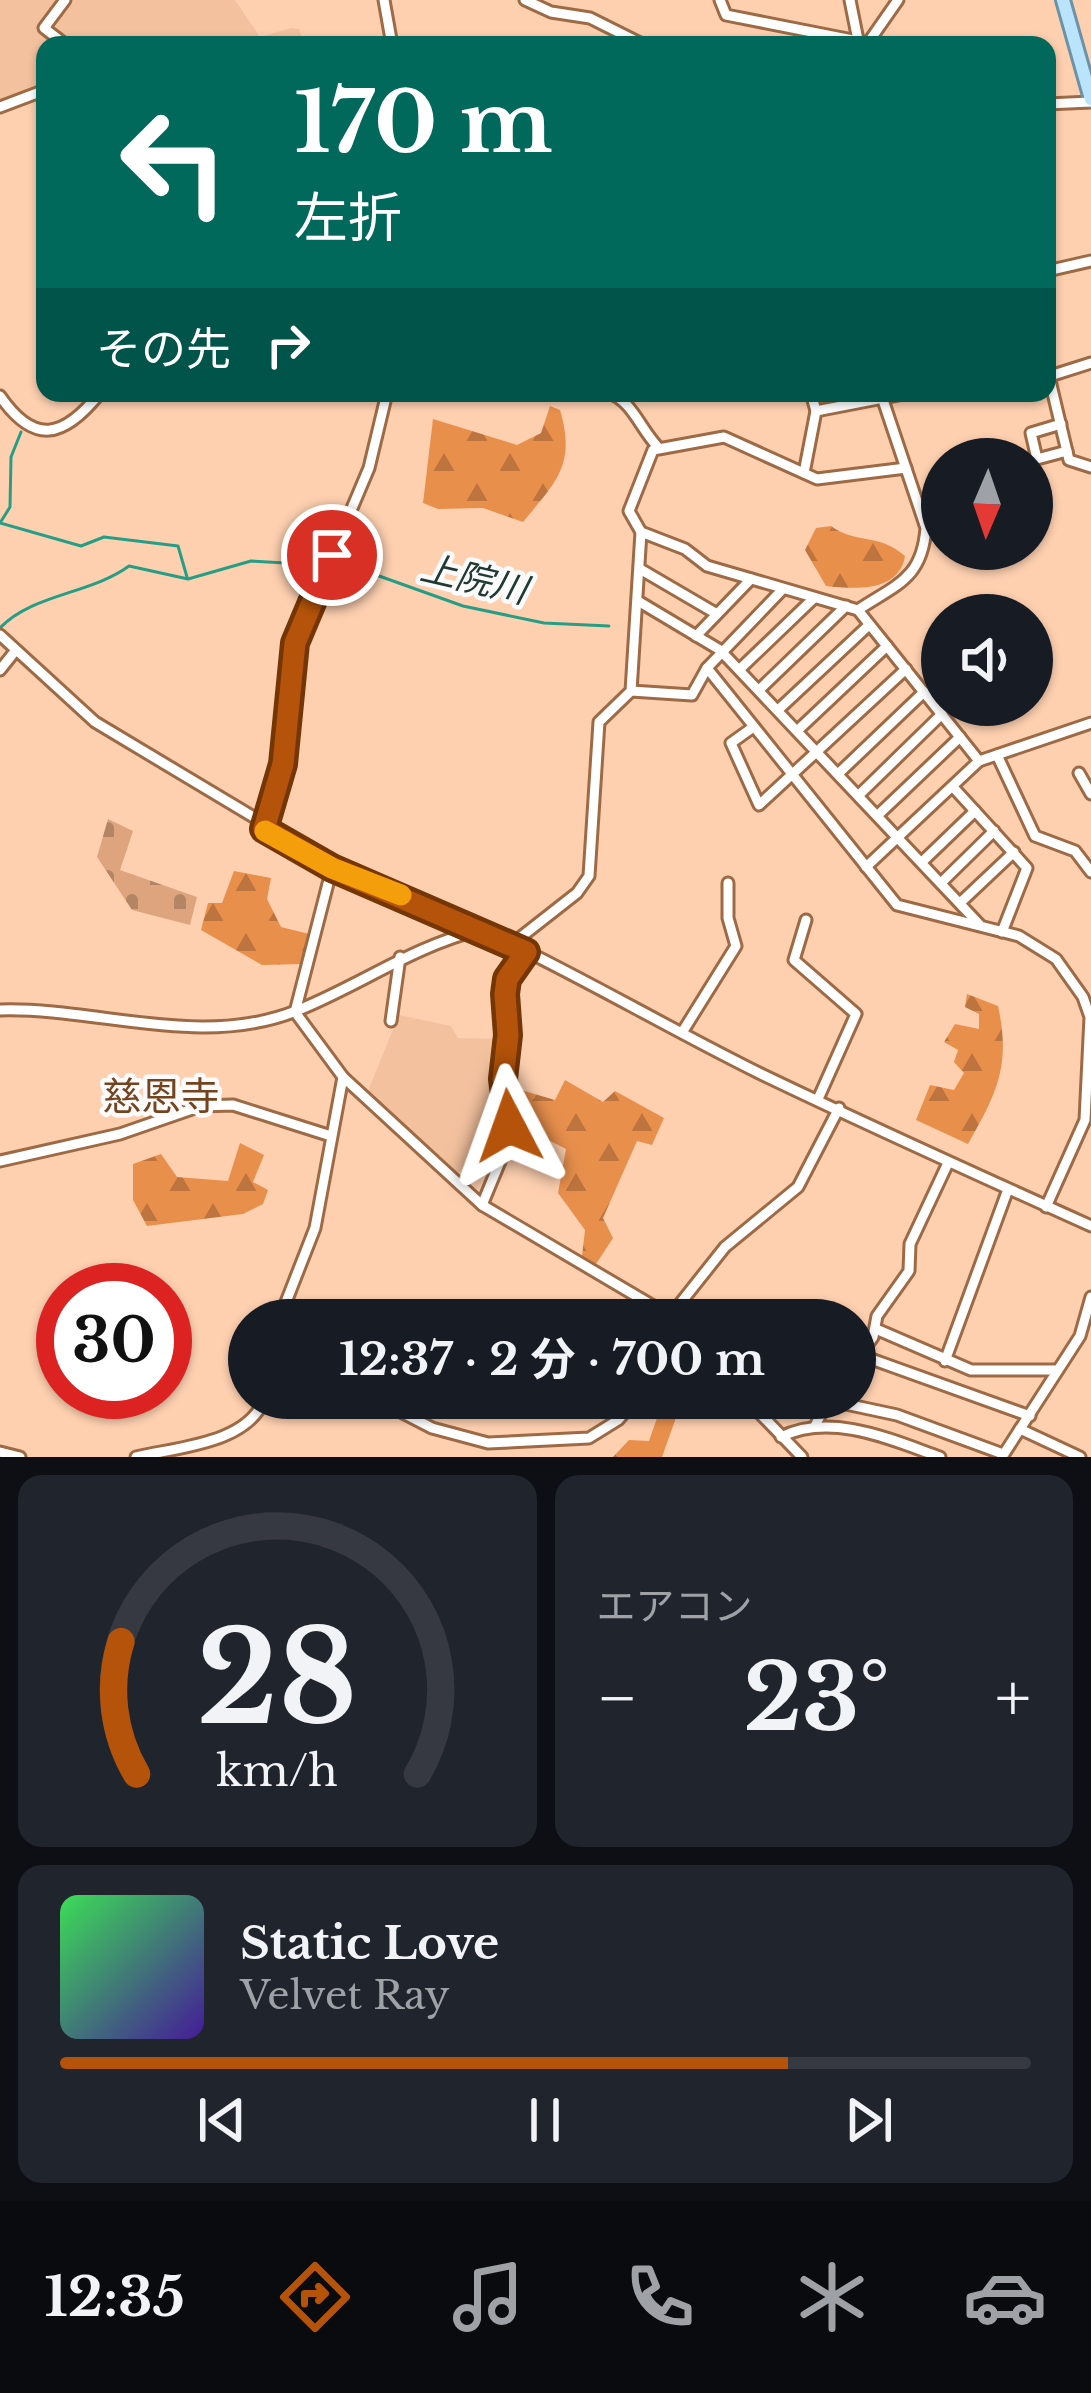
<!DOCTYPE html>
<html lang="ja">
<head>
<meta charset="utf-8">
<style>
	body { margin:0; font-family:"Libre Baskerville","Noto Sans JP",serif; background:#20242c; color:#f1f3f6; height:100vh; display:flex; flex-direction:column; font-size:45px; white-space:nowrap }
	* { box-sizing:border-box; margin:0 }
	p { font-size:39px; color:#9ea1a6 }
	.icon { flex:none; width:66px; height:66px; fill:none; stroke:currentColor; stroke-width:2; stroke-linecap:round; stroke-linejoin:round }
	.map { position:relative; height:1457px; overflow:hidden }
	.drawer { display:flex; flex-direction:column; gap:18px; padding:18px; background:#0d0f14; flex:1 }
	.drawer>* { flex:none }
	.guide { position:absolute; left:36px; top:36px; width:1020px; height:366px; border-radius:24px; box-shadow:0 3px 9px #0004; background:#00695c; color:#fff; overflow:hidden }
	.needle { width:78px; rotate:182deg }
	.tools { position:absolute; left:921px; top:438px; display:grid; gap:24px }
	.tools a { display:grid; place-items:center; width:132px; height:132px; border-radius:50%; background:#171b24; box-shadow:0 3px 9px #0004; font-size:60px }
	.speed { position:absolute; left:36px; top:1263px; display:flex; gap:24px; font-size:60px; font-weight:700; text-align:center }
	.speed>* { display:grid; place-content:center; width:156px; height:156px; border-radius:50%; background:#171b24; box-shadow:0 3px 9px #0004; line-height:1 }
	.speed .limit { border:18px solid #d22; background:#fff; color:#111 }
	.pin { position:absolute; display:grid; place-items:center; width:102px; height:102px; color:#fff; margin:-51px; border:6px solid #fff; border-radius:50%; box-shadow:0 3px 12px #0007 }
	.me { position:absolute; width:132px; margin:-66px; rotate:356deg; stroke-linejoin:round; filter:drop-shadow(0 0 9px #0008) }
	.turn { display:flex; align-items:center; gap:42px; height:252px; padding:0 60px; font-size:54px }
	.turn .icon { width:156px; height:156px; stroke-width:2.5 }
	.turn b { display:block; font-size:84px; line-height:102px }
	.then { display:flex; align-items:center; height:114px; padding:0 60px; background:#0003; gap:24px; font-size:45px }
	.big { font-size:90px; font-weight:700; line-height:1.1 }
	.drawer .card { flex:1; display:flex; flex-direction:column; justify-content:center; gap:18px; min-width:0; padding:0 42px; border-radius:24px; background:#20242c }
	.drawer .dial { align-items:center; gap:0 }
	.dial svg { height:312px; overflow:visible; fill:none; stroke:#363941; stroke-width:7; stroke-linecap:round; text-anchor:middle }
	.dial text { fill:#f1f3f6; stroke:none }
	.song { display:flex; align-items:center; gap:36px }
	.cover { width:144px; height:144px; border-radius:18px; background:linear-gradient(135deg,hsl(130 70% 55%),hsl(260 70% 35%)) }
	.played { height:12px; border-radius:6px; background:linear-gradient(90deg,#b45309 75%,#363941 75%) }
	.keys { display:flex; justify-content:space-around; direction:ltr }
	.heat { display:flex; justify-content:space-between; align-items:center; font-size:66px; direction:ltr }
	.drawer .tiles { flex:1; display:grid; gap:18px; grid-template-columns:1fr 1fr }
	.card:last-child { grid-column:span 2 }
	.trip { position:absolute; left:228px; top:1299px; width:648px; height:120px; border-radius:60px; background:#171b24; box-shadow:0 3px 9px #0004; font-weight:700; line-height:120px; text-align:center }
	.tab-bar { display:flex; height:192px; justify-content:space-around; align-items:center; background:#090b0e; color:#9ea1a6 }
	.tab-bar .icon { width:84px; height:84px }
	.tab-bar .selected { color:#b45309 }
	.tab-bar b { font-size:54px; color:#f1f3f6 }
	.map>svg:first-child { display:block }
	.built { fill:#f3c19e }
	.forest { fill:url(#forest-firs) }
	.cemetery { fill:url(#cemetery-stones) }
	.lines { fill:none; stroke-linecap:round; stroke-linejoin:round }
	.stream { stroke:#269e86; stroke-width:3 }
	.minor-casing { stroke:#9e6a45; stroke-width:15 }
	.major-casing { stroke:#6c92a7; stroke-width:18 }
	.minor { stroke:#fff; stroke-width:9 }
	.major { stroke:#bae3fc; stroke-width:12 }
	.route-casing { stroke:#753606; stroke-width:30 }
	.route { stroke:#b45309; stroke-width:21 }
	.slow { stroke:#f59e0b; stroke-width:21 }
	.labels { text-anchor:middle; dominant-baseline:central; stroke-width:9; stroke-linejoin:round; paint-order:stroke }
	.water-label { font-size:36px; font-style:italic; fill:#203932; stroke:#fbfbfb }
	.quarter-label { font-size:39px; fill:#74441e; stroke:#fbfbfb }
</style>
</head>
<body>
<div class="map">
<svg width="1091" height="1457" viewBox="0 0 1091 1457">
	<defs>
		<pattern id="forest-firs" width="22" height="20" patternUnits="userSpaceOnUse" patternTransform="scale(3)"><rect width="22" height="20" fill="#e88f4c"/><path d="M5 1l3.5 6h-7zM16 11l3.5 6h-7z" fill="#bd743e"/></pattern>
		<pattern id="cemetery-stones" width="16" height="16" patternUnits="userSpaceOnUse" patternTransform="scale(3)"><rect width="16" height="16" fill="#dda47d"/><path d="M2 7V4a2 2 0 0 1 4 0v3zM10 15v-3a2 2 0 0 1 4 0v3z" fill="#b48565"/></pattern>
	</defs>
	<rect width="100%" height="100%" fill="#fed0b0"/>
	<g class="built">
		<polygon points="0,0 65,0 44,28 66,45 45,45 45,90 0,107"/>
		<polygon points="70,0 235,0 260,37 291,28 299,29 305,45 72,45 56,32 55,18"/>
		<polygon points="399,1015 451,1026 458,1038 504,1039 500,1079 507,1126 495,1173 464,1166 454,1178 366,1096"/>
	</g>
	<g class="forest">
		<path d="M550,406L560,410C576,464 557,481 523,522L483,508L438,509L423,503L433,419L517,445L541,433Z"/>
		<path d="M831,526C857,545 877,532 905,556C899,593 854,589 826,586L805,550L816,528Z"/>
		<polygon points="234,871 271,878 267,899 281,927 309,934 302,964 262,965 201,930 208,903 222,903"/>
		<path d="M967,994L998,1006C1011,1065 997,1093 968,1144L916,1120L930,1085L954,1090L964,1073L954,1062L958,1050L944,1042L955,1024L979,1029V1014L965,1007Z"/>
		<polygon points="565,1080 603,1102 615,1091 664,1118 652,1145 637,1141 603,1218 613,1238 596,1264 582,1256 585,1230 558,1193 566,1149 517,1124 511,1087 555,1100"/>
		<polygon points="240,1143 264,1155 253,1182 268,1190 263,1204 243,1214 147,1226 133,1200 133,1164 161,1154 177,1177 228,1181"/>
		<polygon points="664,1398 683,1398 662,1457 613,1457 629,1440 649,1441"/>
	</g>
	<polygon class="cemetery" points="108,819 133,831 120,870 197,897 190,925 132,910 97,857"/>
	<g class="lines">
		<g class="stream">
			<polyline points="21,432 11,457 10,507 0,523 81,546 104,537 178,546 187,577"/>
			<polyline points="331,567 354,567 463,606 544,623 609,626"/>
			<path d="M0,628C32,594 91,594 129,566L188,579L251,561L322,565"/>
		</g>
		<defs>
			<g id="minor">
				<polyline points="65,0 44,28 66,45"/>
				<polyline points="384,0 392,45"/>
				<polyline points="525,0 551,12 590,18 644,45"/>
				<polyline points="720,0 726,15 868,43 898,0"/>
				<polyline points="850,0 859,45"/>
				<polyline points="1047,104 1091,102"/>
				<polyline points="0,107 45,90"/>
				<polyline points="1047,271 1091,261"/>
				<polyline points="1047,368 1069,460 1091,467"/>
				<polyline points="1050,376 1091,363"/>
				<path d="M609,393C632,401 640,428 657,446"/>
				<path d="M0,396C34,445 63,439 100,393"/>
				<polyline points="816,411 909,393"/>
				<polyline points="1061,424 1031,433 1037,459 1067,451"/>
				<polyline points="906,468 817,479 724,437 653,450 629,511 641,532 685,549 707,566 858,610 979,761"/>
				<polyline points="804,473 816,411 811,393"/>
				<polyline points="640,569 717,614"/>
				<polyline points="782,590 707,668 897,905 1019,936 1056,959 1083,997 1090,1017 1085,1120 1046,1207"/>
				<polyline points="638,601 720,650 979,924"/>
				<path d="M858,610C897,584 922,579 926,528L883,400"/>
				<path d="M0,635L95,722L265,824C266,850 451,914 483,930C577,974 666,1027 759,1073C869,1126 980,1176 1091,1226"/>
				<polyline points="696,636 751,579"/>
				<polyline points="740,669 814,598"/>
				<polyline points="0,670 16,650"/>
				<polyline points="759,690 846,606"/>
				<polyline points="631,691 692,695 707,668"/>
				<polyline points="778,710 869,625"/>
				<polyline points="752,728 731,743 759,805 906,669"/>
				<polyline points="798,730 887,646"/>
				<polyline points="997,755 1035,836 1075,851 1091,872"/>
				<polyline points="839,773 924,692"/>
				<polyline points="1079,773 1091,794"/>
				<polyline points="953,787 1027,868 1002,932"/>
				<polyline points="859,795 942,714"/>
				<polyline points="878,815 960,737"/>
				<polyline points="265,824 283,764 295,643 369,468 387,393"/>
				<polyline points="923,861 975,811"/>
				<polyline points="866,867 979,761 1091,723"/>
				<polyline points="942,882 994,831"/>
				<polyline points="961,902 1014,852"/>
				<polyline points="806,920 794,960 856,1014 818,1099"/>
				<polyline points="512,944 577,893 589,876 599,722 631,691 641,532"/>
				<path d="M0,1010C97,1007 200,1049 296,1011C361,985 411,947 482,929"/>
				<polyline points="295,1012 343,1077 482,1205 677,1320"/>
				<polyline points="295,1012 332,868"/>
				<polyline points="391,1021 400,957"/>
				<polyline points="683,1031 736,946 728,918 728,883"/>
				<polyline points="0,1161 120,1134 201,1106 233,1105 331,1136"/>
				<polyline points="482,1205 509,1140 504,995 507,979 526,952"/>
				<polyline points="671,1315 725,1247 798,1187 839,1108"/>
				<polyline points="279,1320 315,1228 343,1077"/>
				<polyline points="876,1329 971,1370 1055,1370"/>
				<polyline points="860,1355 1030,1416"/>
				<polyline points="945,1361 1007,1192"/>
				<polyline points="855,1362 873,1337 877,1316 909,1271 910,1244 948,1163"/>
				<polyline points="374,1398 432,1428 488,1443 589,1438 618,1420 637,1398"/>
				<polyline points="745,1398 802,1457"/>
				<polyline points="827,1400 897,1415 1003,1454"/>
				<polyline points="815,1426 829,1398"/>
				<polyline points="1020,1429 1080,1457"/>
				<path d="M781,1437C831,1412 892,1440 940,1457"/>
				<polyline points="0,1452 20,1457"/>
				<path d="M136,1457C178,1447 248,1444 265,1398"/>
				<polyline points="1002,1457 1080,1336 1091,1297"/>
			</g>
			<polyline id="major" points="1063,0 1091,99"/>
		</defs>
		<use href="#minor" class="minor-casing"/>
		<use href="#major" class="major-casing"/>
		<use href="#minor" class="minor"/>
		<use href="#major" class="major"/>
	</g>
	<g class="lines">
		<defs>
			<polyline id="route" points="332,555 295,643 283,764 264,829 332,868 526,952 507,979 505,994 508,1035 503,1079 509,1126"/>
		</defs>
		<use href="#route" class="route-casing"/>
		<use href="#route" class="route"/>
		<polyline class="slow" points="265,831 332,868 401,895"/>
	</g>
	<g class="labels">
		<g class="water-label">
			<text transform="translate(474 579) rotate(13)">上院川</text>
		</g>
		<g class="quarter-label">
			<text x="161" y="1096">慈恩寺</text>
		</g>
	</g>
</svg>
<div class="tools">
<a><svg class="needle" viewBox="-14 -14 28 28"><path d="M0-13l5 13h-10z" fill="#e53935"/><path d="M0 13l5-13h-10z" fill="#9ea1a6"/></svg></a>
<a><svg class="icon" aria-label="sound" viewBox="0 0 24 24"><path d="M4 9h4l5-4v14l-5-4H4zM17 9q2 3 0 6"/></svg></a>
</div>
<div class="speed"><div class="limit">30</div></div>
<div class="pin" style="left:332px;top:555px;background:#d93025"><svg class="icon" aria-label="arrive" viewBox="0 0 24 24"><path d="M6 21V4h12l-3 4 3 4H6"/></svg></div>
<svg class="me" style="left:509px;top:1126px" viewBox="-20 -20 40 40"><path d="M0-17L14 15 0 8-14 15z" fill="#b45309" stroke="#fff" stroke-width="4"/></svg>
<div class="trip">12:37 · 2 分 · 700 m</div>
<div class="guide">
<div class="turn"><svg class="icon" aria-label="left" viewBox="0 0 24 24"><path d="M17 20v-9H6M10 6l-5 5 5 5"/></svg><div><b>170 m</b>左折</div></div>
<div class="then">その先<svg class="icon" aria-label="right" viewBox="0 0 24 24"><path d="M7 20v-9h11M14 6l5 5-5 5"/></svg></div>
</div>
</div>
<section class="drawer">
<div class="tiles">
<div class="card dial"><svg viewBox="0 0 100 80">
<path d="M14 69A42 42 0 1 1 86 69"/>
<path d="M14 69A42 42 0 0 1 10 35" stroke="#b45309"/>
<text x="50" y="56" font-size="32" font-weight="700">28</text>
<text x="50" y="72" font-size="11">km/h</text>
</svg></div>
<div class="card"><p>エアコン</p>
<div class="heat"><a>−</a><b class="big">23°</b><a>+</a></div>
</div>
<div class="card">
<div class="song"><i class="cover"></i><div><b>Static Love</b><p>Velvet Ray</p></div></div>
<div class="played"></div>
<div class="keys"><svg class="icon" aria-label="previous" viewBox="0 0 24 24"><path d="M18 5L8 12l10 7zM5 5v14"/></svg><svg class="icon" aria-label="pause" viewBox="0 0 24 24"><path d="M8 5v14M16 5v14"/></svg><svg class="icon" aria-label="next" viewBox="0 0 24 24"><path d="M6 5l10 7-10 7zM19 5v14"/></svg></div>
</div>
</div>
</section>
<nav class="tab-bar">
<b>12:35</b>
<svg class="icon selected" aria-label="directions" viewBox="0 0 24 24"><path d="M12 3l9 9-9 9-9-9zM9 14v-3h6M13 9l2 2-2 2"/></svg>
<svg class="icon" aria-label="music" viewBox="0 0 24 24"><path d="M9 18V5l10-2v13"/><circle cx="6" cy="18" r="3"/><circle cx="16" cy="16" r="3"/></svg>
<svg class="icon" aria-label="phone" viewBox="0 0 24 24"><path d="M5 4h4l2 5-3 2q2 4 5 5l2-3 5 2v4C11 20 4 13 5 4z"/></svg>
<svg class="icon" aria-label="climate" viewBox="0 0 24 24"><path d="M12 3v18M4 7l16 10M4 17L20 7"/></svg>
<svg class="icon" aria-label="car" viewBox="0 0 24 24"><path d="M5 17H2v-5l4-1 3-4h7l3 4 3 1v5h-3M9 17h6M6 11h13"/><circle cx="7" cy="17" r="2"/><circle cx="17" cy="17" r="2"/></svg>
</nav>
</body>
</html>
